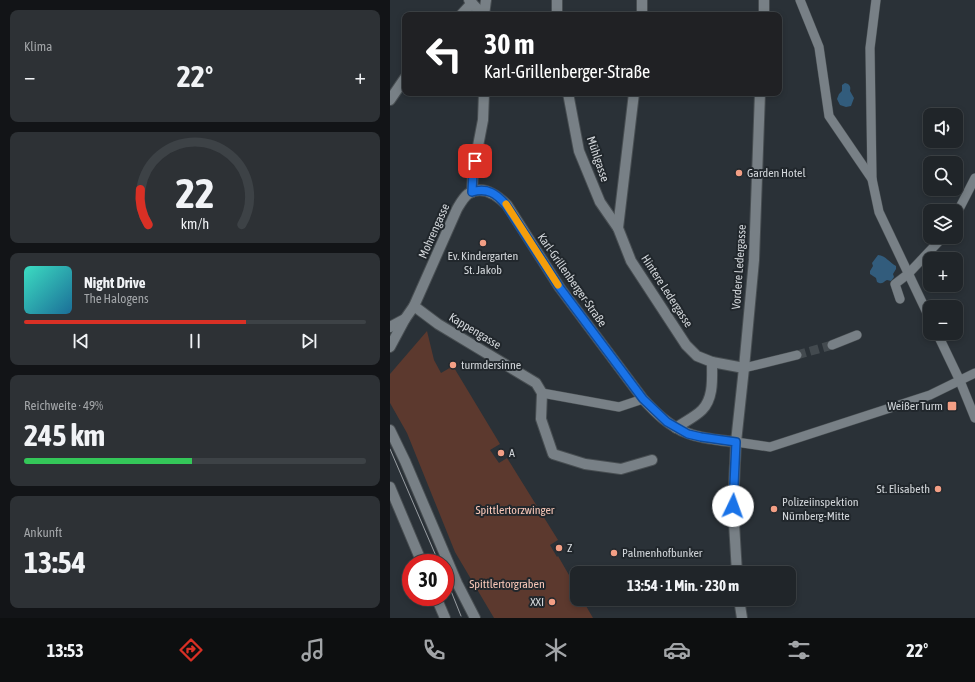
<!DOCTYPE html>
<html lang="de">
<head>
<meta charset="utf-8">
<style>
	body { margin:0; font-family:"Asap Condensed",sans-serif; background:#2d3135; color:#f1f3f6; height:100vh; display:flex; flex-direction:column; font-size:15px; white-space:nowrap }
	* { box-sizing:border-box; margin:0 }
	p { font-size:13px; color:#a2a5a8 }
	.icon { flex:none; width:22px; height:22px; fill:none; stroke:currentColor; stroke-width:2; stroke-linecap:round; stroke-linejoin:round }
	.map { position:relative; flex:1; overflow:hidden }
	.panel { display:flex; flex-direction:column; gap:10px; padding:10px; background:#121417; width:390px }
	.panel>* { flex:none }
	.top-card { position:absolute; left:12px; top:12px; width:380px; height:84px; border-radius:8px; box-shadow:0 2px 6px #0003,0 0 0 1px #3d4246; background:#202124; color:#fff; overflow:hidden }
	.fabs { position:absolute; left:533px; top:108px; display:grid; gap:8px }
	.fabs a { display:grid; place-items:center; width:40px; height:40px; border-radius:8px; background:#202529; box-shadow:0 2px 6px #0003,0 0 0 1px #3d4246; font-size:20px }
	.speed { position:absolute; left:12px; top:554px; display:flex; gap:8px; font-size:20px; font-weight:700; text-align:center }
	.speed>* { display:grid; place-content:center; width:52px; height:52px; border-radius:50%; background:#202529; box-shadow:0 2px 6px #0003,0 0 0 1px #3d4246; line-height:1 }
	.speed .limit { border:6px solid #d22; background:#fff; color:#111 }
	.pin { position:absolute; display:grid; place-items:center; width:34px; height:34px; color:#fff; margin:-17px; border-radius:8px; box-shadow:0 2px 6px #0006 }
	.me { position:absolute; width:44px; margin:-22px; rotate:3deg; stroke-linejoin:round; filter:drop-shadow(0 0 3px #0008) }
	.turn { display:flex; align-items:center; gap:14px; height:84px; padding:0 16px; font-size:18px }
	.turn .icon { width:52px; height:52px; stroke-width:2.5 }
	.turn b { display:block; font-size:28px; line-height:34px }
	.big { font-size:30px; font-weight:700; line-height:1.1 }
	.panel .card { flex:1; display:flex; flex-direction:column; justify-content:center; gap:6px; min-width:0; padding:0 14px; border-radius:8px; background:#2d3135 }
	.panel .dial { align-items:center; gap:0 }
	.dial svg { height:104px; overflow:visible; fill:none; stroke:#3d4246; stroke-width:7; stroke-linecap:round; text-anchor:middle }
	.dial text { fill:#f1f3f6; stroke:none }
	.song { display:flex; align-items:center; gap:12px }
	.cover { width:48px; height:48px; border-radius:6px; background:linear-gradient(135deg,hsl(170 70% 55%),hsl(200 70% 35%)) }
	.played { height:4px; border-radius:2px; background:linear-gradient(90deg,#d93025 65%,#3d4246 65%) }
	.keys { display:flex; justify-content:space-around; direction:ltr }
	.heat { display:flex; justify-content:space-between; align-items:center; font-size:22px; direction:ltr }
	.charge { height:6px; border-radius:3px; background:linear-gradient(90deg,#34c759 49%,#3d4246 0) }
	.trip { position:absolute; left:180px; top:566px; width:226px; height:40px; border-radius:8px; background:#202529; box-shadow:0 2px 6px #0003,0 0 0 1px #3d4246; font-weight:700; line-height:40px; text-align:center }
	.tabs { display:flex; height:64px; justify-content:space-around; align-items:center; background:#0d0f10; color:#a2a5a8 }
	.tabs .icon { width:28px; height:28px }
	.tabs .selected { color:#d93025 }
	.tabs b { font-size:18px; color:#f1f3f6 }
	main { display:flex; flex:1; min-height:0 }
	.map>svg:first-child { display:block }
	.green { fill:#5c392e }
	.water { fill:#325c7c }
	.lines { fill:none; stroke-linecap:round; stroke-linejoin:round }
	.pedestrian-tunnel { stroke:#434a4f; stroke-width:9; stroke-dasharray:9 4.5; stroke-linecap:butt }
	.pedestrian-casing { stroke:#484e52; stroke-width:10 }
	.minor-casing { stroke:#484e52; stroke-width:12 }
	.secondary-casing { stroke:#484e52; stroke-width:12 }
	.pedestrian { stroke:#788086; stroke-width:9 }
	.minor { stroke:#788086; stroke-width:10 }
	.secondary { stroke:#788086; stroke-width:10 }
	.tram { stroke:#999ea3; stroke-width:1 }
	.route-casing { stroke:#114b97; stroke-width:10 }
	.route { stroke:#1a73e8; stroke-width:7 }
	.slow { stroke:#f59e0b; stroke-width:7 }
	.poi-dot { fill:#f39f85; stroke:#21272c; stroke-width:1.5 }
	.labels { text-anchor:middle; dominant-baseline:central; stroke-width:4; stroke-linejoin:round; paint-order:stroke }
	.street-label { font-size:12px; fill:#d1d5d9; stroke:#21272c }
	.poi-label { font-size:12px; fill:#d1d5d9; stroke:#21272c; text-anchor:start }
	.park-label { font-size:12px; fill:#f7c6b7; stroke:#21272c }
</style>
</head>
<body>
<main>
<section class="panel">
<div class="card"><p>Klima</p>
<div class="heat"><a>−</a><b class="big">22°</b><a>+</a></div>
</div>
<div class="card dial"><svg viewBox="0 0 100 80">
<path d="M14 69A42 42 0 1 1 86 69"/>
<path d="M14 69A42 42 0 0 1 8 42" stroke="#d93025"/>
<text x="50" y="56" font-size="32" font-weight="700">22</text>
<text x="50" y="72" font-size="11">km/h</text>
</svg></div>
<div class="card">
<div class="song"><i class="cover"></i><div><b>Night Drive</b><p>The Halogens</p></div></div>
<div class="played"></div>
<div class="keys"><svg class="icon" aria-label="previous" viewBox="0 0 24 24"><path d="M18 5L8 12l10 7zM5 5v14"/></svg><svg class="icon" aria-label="pause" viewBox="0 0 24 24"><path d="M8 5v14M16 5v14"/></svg><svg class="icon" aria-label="next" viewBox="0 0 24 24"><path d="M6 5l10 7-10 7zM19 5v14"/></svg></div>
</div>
<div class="card"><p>Reichweite · 49%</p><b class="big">245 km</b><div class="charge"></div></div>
<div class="card"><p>Ankunft</p><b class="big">13:54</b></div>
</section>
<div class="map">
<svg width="585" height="618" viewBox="0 0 585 618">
	<rect width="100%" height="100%" fill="#2a3137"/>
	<polygon class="green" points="37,331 44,360 51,373 63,366 110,444 100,450 109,463 117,458 168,540 160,545 167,557 168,556 187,589 187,599 192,599 203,618 104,618 65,552 17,433 0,403 0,374"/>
	<g class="water">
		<path d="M455,83C460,84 461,87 460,91L464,98L461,106L456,107L450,105L447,99L449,94L452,91V85Z"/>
		<path d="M488,255C496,256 499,262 506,266V269L503,274L504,277L501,281L497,280C493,282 492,285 487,282L486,278L480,274V271L483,266L482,263Z"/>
	</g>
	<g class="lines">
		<polyline class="pedestrian-tunnel" points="407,355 442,345"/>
		<defs>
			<g id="pedestrian">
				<polyline points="410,0 429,47 439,116 482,179 489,212 540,319"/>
				<polyline points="482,179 480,48 486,0"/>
				<polyline points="566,215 585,178"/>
				<polyline points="510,299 505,284 518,274 553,237"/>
				<polyline points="547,333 570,381 585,418"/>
				<polyline points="442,345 467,335"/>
				<polyline points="354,368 407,355"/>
				<polyline points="152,393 229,407 253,399"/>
				<polyline points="346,442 380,447 540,395 585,373"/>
			</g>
			<g id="minor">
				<polyline points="79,0 93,15"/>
				<polyline points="252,0 252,15"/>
				<polyline points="71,15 82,3"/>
				<polyline points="94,15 96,0"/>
				<polyline points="167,15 167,0"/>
				<polyline points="374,15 374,0"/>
				<polyline points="178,93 189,151 210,202 228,228"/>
				<polyline points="244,93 228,228 241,261 296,345 307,356 322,362 354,368"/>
				<polyline points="0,100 15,78"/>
				<polyline points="82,192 83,172 93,120 94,93"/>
				<polyline points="24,306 48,324 146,383 152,393 151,419 163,454 195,464 231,469 262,460"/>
				<polyline points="0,327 15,319"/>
				<path d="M0,347L15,319L24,306L67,209C70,204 73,198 78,194C92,184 107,195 117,205L170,288L253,399C266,413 279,426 297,433C312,439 330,440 346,442"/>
				<path d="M286,428C294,422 305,417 312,410C324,398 322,378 322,362"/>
				<polyline points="347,573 343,506 346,442 354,368 364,260 370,93"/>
				<polyline points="349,599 352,618"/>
			</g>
			<g id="secondary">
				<polyline points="0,430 15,461 67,583 85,618"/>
				<polyline points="0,487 32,563"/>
				<polyline points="46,597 55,618"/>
			</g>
		</defs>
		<use href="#pedestrian" class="pedestrian-casing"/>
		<use href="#minor" class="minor-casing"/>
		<use href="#secondary" class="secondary-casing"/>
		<use href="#pedestrian" class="pedestrian"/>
		<use href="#minor" class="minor"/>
		<use href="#secondary" class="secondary"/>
		<g class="tram">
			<polyline points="0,449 49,563"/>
			<polyline points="55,576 71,616"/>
		</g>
	</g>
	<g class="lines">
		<defs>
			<path id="route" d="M85,161L83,172L82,192C97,187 107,194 116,205L170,288L253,399L277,422L298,434L311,437L346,442L343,506"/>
		</defs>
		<use href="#route" class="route-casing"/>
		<use href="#route" class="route"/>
		<polyline class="slow" points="116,204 168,285"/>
	</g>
	<g class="poi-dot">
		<circle cx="349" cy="173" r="4"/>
		<circle cx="93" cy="243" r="4"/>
		<circle cx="63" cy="365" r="4"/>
		<rect x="557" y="401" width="10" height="10" rx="2"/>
		<circle cx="111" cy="453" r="4"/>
		<circle cx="548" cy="489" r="4"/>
		<circle cx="384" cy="509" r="4"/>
		<circle cx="169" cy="548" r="4"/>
		<circle cx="224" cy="553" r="4"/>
		<circle cx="162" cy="602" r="4"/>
	</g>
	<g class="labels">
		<g class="street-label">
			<text transform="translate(208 159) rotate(71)">Mühlgasse</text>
			<text transform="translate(44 231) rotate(-66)">Mohrengasse</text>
			<text transform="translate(349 267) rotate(-86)">Vordere Ledergasse</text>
			<text transform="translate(182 280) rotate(55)">Karl-Grillenberger-Straße</text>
			<text transform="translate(277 291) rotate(57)">Hintere Ledergasse</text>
			<text transform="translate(85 331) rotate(31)">Kappengasse</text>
		</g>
		<g class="poi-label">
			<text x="357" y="173">Garden Hotel</text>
			<text x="93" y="256" text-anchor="middle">Ev. Kindergarten<tspan x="93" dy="14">St. Jakob</tspan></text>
			<text x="71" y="365">turmdersinne</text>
			<text x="553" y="406" text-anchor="end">Weißer Turm</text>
			<text x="119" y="453">A</text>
			<text x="540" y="489" text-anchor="end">St. Elisabeth</text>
			<text x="392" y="502">Polizeiinspektion<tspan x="392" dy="14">Nürnberg-Mitte</tspan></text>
			<text x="177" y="548">Z</text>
			<text x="232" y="553">Palmenhofbunker</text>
			<text x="154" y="602" text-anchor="end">XXI</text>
		</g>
		<g class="park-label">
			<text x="125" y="510">Spittlertorzwinger</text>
			<text x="117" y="584">Spittlertorgraben</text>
		</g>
	</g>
</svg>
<div class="fabs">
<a><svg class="icon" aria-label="sound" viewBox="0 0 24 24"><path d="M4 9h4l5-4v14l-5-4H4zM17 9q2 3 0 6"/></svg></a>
<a><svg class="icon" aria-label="search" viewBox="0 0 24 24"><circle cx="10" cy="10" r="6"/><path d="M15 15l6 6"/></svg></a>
<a><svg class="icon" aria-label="layers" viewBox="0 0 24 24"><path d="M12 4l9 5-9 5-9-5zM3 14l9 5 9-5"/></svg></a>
<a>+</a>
<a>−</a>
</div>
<div class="speed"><div class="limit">30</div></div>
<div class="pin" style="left:85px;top:161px;background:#d93025"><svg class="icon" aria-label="arrive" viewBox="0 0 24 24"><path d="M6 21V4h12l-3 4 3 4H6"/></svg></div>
<svg class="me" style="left:343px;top:506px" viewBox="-20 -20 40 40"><circle r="19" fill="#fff"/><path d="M0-13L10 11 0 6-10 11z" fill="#1a73e8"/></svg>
<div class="trip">13:54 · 1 Min. · 230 m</div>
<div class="top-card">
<div class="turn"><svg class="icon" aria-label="left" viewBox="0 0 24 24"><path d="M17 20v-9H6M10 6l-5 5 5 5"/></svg><div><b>30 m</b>Karl-Grillenberger-Straße</div></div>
</div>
</div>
</main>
<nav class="tabs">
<b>13:53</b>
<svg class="icon selected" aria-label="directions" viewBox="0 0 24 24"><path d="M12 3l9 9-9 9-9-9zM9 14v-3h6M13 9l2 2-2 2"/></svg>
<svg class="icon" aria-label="music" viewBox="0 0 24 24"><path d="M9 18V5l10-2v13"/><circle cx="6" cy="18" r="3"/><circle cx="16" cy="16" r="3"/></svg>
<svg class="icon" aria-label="phone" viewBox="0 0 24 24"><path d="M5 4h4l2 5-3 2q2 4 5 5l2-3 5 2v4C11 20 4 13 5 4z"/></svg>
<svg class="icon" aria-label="climate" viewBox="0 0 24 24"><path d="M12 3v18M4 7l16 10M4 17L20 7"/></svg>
<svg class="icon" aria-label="car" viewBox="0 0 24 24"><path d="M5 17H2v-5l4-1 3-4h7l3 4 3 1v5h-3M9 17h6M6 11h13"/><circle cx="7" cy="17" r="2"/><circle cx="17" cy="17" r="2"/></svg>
<svg class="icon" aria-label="filters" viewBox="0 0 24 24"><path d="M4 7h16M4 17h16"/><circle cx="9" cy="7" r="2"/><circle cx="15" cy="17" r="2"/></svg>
<b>22°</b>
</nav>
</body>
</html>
